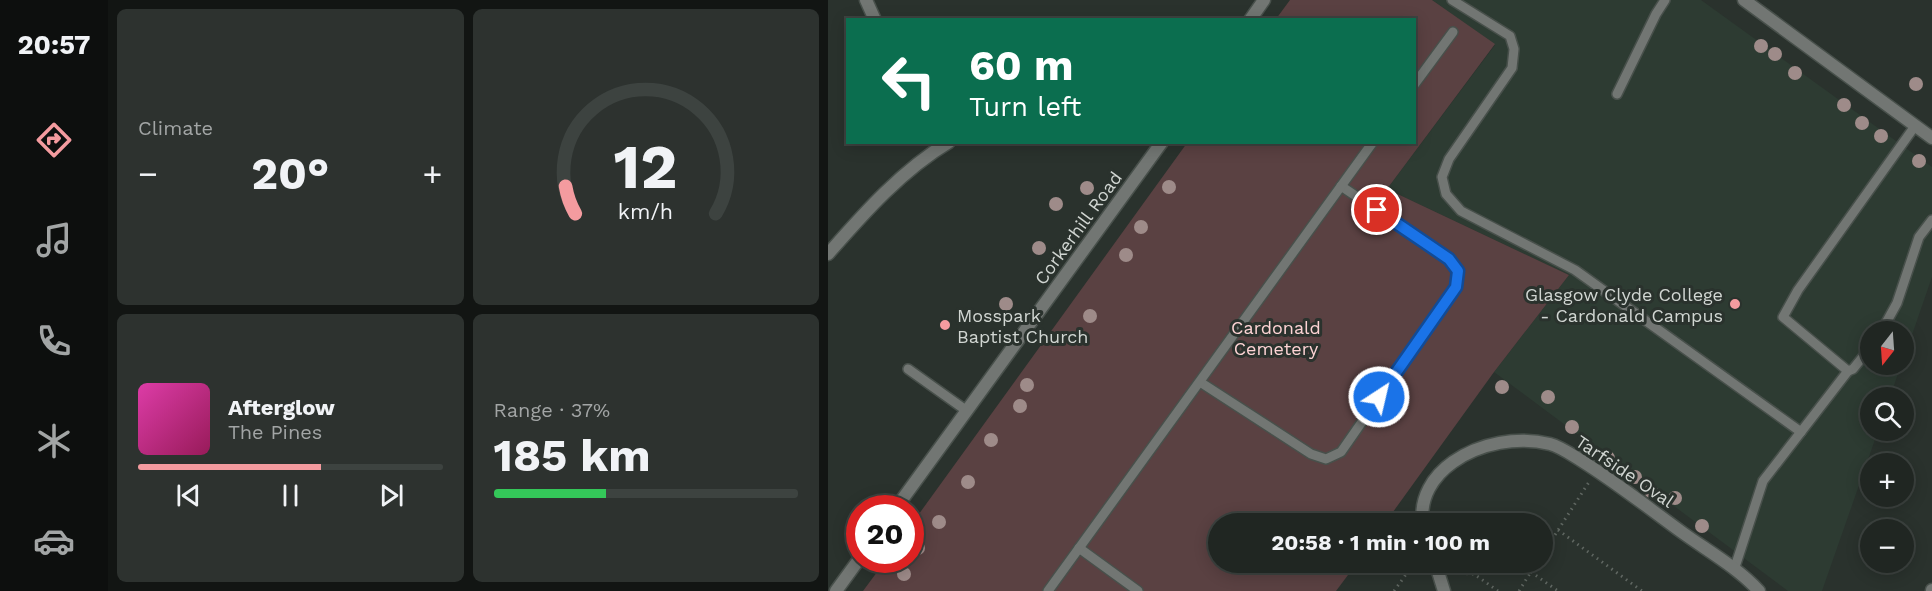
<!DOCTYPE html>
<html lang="en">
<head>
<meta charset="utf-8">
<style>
	body { margin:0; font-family:"Work Sans",sans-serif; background:#2d322f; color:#f1f3f6; height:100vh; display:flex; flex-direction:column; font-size:22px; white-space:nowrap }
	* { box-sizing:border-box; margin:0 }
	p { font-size:20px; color:#a2a5a5 }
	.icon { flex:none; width:33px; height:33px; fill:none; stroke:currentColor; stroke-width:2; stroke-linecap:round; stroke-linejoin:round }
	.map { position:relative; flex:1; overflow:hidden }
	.sheet { display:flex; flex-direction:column; gap:9px; padding:9px; background:#121513; width:720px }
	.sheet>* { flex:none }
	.hud { position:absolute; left:18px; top:18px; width:570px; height:126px; border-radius:0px; box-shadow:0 3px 15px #0003,0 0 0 2px #3d4340; background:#0b6e4f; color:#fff; overflow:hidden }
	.needle { width:39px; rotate:197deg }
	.fabs { position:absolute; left:1032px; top:321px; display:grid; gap:12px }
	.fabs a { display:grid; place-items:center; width:54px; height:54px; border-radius:50%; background:#202622; box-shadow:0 3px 15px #0003,0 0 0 2px #3d4340; font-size:30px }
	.speed { position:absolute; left:18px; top:495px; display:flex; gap:12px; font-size:30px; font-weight:700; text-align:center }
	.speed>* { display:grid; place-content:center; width:78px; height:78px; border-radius:50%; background:#202622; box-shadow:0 3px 15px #0003,0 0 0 2px #3d4340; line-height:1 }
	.speed .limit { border:9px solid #d22; background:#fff; color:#111 }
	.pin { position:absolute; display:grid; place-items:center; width:51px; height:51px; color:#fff; margin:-26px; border:3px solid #fff; border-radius:50%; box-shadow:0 2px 6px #0007 }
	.me { position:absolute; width:66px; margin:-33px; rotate:35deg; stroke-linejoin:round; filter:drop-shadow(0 0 4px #0008) }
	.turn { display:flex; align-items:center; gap:21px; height:126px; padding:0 24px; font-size:27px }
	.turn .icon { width:78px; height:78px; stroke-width:2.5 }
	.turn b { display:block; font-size:42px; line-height:51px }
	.big { font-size:45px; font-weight:700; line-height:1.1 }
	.sheet .widget { flex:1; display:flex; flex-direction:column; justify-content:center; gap:9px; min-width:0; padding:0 21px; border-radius:9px; background:#2d322f }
	.sheet .dial { align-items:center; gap:0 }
	.dial svg { height:156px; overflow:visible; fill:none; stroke:#3d4340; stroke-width:7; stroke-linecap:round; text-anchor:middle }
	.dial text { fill:#f1f3f6; stroke:none }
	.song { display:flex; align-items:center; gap:18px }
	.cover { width:72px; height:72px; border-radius:9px; background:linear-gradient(135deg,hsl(320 70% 55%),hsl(330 70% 35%)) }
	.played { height:6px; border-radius:3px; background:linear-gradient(90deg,#f49b9f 60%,#3d4340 60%) }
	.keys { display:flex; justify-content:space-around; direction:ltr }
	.heat { display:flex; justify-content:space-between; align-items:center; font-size:33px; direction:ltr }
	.charge { height:9px; border-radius:4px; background:linear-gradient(90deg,#34c759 37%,#3d4340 0) }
	.sheet .tiles { flex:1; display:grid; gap:9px; grid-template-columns:repeat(2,1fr) }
	.trip { position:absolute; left:380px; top:513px; width:345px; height:60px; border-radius:30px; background:#202622; box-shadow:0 3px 15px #0003,0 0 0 2px #3d4340; font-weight:700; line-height:60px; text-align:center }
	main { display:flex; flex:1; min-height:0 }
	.menu { display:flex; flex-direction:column; width:108px; justify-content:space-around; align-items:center; background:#0d0f0e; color:#a2a5a5 }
	.menu .icon { width:42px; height:42px }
	.menu .active { color:#f49b9f }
	.menu b { font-size:27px; color:#f1f3f6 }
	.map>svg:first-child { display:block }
	.built { fill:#2d3b32 }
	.green { fill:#5a4142 }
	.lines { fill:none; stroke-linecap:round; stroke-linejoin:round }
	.service-casing { stroke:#48504b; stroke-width:12 }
	.minor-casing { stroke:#48504b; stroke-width:15 }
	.tertiary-casing { stroke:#48504b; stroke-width:15 }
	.path { stroke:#606762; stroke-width:3; stroke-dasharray:1.5 4.5; stroke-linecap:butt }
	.service { stroke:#727673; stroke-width:9 }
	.minor { stroke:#727673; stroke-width:12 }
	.tertiary { stroke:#727673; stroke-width:12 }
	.tree { fill:#9e8b89 }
	.route-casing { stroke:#114b97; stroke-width:15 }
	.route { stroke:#1a73e8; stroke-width:10 }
	.poi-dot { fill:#f49b9f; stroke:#2a322d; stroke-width:2 }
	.labels { text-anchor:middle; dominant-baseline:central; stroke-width:6; stroke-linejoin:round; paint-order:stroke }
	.street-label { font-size:18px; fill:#d1d6d2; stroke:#2a322d }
	.poi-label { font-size:18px; fill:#d1d6d2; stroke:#2a322d; text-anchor:end }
	.park-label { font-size:18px; fill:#fdd3d4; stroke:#2a322d }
</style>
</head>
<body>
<main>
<nav class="menu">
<b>20:57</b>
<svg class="icon active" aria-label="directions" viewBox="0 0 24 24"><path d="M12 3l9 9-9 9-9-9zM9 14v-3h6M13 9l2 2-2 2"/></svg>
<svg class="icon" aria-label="music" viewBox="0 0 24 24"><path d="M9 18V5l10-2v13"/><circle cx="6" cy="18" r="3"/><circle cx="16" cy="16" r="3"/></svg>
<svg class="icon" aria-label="phone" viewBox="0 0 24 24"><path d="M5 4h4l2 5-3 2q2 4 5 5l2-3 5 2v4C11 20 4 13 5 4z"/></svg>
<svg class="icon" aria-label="climate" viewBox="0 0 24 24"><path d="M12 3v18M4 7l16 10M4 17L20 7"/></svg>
<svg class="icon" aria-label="car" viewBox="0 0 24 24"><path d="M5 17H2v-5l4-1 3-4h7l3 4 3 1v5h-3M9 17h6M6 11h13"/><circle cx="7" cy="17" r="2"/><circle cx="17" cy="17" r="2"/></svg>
</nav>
<section class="sheet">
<div class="tiles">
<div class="widget"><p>Climate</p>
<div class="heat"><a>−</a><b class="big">20°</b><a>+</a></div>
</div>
<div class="widget dial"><svg viewBox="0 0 100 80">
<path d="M14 69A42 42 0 1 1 86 69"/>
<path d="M14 69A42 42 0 0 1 9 55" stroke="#f49b9f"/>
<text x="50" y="56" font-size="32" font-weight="700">12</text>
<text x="50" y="72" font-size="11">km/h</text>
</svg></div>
<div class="widget">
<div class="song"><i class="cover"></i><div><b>Afterglow</b><p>The Pines</p></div></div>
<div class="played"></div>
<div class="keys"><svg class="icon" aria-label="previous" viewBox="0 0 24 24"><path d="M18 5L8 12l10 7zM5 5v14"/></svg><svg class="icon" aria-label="pause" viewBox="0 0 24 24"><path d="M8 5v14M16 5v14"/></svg><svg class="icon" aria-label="next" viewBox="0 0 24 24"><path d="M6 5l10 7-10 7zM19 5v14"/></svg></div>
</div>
<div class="widget"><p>Range · 37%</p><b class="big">185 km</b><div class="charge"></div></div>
</div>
</section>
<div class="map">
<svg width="1104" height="591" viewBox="0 0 1104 591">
	<rect width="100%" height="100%" fill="#2a322d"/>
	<polygon class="built" points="604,0 873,0 1104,167 1104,277 1076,358 1076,332 1042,332 1042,364 1073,365 1062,397 1042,398 1042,430 1050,431 994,591 960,591 666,372 741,275 559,189 667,45"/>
	<polygon class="green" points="462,0 604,0 667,44 559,189 741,275 666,372 557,523 390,524 390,562 529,563 508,591 35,591 58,560 82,560 83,525 359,143 586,142 586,20 448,19"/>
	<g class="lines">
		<defs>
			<g id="service">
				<polyline points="624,0 682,36 686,49 684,68 621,159 614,177 618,194 633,211 747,270 973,432"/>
				<polyline points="586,85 625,32"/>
				<polyline points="789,94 828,14 837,0"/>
				<polyline points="1053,332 1069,303 1091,237 1104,220"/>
				<polyline points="80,369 139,411"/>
				<polyline points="1020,371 1025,369 1042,348"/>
				<polyline points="372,382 483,454 498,459 513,452 628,287 630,271 621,259 513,186"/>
				<polyline points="251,548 310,591"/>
				<polyline points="906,570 935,481 1020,371 955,317 970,290 1087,126"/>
				<polyline points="220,591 545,142"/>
			</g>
			<g id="minor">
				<polyline points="38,0 47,20"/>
				<path d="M0,254C36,213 74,170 121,142"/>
				<path d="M595,524C591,498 605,476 625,462C652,443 690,436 722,444C733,447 744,455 754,461C789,483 822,509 855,533C880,551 910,568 931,591"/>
				<polyline points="607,562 616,591"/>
				<polyline points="1104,591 1104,590"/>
			</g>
			<g id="tertiary">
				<polyline points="916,0 1104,138"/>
				<polyline points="422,20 436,0"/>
				<polyline points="68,508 334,142"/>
				<polyline points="8,591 32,558"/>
			</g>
		</defs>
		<use href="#service" class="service-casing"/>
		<use href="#minor" class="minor-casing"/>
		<use href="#tertiary" class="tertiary-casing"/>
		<g class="path">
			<polyline points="730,530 814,591"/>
			<polyline points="714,555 761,482"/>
			<polyline points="703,572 730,591"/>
			<polyline points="626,573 646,574 670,591"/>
			<polyline points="566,591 587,562"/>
			<polyline points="691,591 709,562"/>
		</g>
		<use href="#service" class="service"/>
		<use href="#minor" class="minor"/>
		<use href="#tertiary" class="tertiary"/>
	</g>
	<g class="tree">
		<circle cx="933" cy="46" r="7"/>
		<circle cx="947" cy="54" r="7"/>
		<circle cx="967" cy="73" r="7"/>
		<circle cx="1088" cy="84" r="7"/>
		<circle cx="1016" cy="105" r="7"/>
		<circle cx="1034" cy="123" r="7"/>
		<circle cx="1053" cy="136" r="7"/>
		<circle cx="1091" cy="161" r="7"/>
		<circle cx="341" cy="187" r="7"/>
		<circle cx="259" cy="188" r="7"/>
		<circle cx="228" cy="204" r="7"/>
		<circle cx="313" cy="227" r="7"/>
		<circle cx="211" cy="248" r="7"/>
		<circle cx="298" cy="255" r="7"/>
		<circle cx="178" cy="304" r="7"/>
		<circle cx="262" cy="316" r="7"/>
		<circle cx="199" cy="385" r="7"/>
		<circle cx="674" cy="387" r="7"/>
		<circle cx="720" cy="397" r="7"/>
		<circle cx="192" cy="406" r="7"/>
		<circle cx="744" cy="427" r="7"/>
		<circle cx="163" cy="440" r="7"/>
		<circle cx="780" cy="458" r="7"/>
		<circle cx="807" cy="477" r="7"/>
		<circle cx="140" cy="482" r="7"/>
		<circle cx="823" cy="491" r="7"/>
		<circle cx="847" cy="498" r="7"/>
		<circle cx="111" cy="522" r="7"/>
		<circle cx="874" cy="526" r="7"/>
		<circle cx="90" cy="548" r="7"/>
		<circle cx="76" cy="574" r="7"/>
	</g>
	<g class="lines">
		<defs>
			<polyline id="route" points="549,210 621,259 630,271 628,287 551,397"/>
		</defs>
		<use href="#route" class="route-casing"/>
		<use href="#route" class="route"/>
	</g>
	<g class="poi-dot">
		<circle cx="907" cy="304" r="6"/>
		<circle cx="117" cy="325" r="6"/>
	</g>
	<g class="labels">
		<g class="street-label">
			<text transform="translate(250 228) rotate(-54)">Corkerhill Road</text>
			<text transform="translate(797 471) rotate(34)">Tarfside Oval</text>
		</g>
		<g class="poi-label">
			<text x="895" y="294">Glasgow Clyde College<tspan x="895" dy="21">- Cardonald Campus</tspan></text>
			<text x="129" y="315" text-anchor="start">Mosspark<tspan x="129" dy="21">Baptist Church</tspan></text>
		</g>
		<g class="park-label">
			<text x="448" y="327">Cardonald<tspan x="448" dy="21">Cemetery</tspan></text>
		</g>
	</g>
</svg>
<div class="fabs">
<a><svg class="needle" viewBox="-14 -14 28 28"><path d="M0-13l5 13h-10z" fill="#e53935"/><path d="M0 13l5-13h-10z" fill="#a2a5a5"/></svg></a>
<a><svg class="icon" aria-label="search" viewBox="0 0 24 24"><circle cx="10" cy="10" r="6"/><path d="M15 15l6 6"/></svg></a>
<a>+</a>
<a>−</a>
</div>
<div class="speed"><div class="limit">20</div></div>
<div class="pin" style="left:549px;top:210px;background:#d93025"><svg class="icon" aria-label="arrive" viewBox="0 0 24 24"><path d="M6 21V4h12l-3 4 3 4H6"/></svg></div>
<svg class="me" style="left:551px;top:397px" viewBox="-20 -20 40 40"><circle r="17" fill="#1a73e8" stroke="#fff" stroke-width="3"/><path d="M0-11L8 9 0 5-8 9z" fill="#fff"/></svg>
<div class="trip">20:58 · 1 min · 100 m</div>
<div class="hud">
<div class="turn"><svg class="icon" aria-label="left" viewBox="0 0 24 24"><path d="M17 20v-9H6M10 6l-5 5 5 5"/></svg><div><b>60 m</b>Turn left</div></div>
</div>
</div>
</main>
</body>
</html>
